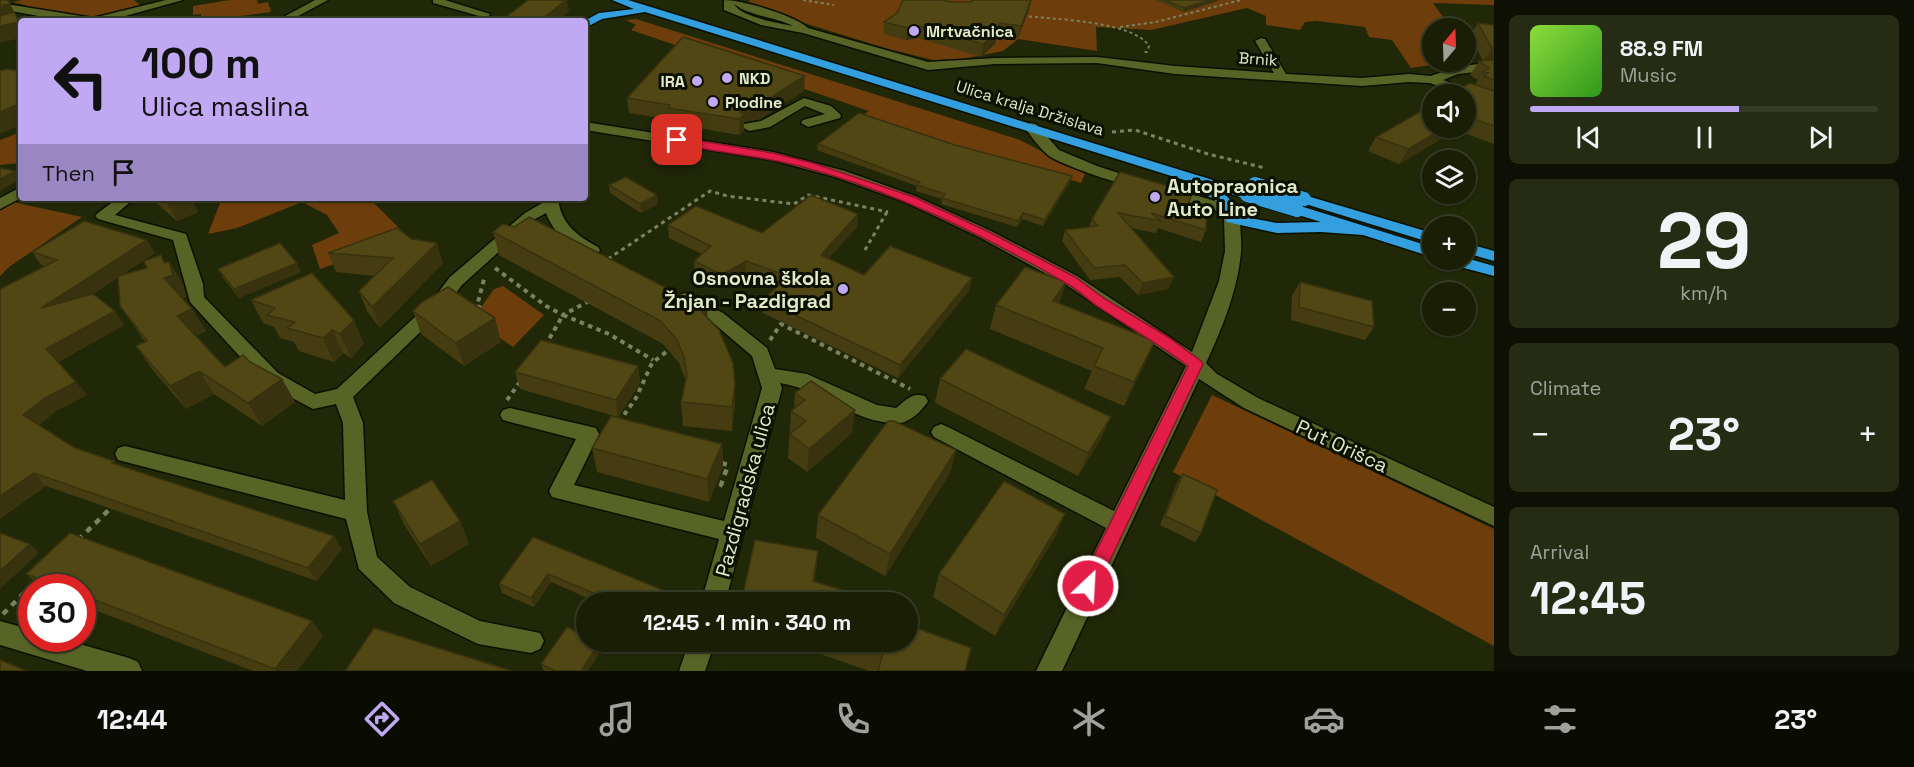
<!DOCTYPE html>
<html lang="en">
<head>
<meta charset="utf-8">
<style>
	body { margin:0; font-family:"Space Grotesk",sans-serif; background:#262b13; color:#f1f3f6; height:100vh; display:flex; flex-direction:column; font-size:22px; white-space:nowrap }
	* { box-sizing:border-box; margin:0 }
	p { font-size:20px; color:#9fa29a }
	.icon { flex:none; width:33px; height:33px; fill:none; stroke:currentColor; stroke-width:2; stroke-linecap:round; stroke-linejoin:round }
	.map { position:relative; flex:1; overflow:hidden }
	.details { display:flex; flex-direction:column; gap:15px; padding:15px; background:#0e1003; width:420px }
	.details>* { flex:none }
	.guide { position:absolute; left:18px; top:18px; width:570px; height:183px; border-radius:6px; box-shadow:0 2px 4px #0004,0 0 0 2px #373c27; background:#c1a8f3; color:#111; overflow:hidden }
	.needle { width:39px; rotate:19deg }
	.buttons { position:absolute; left:1422px; top:18px; display:grid; gap:12px }
	.buttons a { display:grid; place-items:center; width:54px; height:54px; border-radius:50%; background:#191e05; box-shadow:0 2px 4px #0004,0 0 0 2px #373c27; font-size:30px }
	.speed { position:absolute; left:18px; top:574px; display:flex; gap:12px; font-size:30px; font-weight:700; text-align:center }
	.speed>* { display:grid; place-content:center; width:78px; height:78px; border-radius:50%; background:#191e05; box-shadow:0 2px 4px #0004,0 0 0 2px #373c27; line-height:1 }
	.speed .limit { border:9px solid #d22; background:#fff; color:#111 }
	.pin { position:absolute; display:grid; place-items:center; width:51px; height:51px; color:#fff; margin:-26px; border-radius:12px; box-shadow:0 3px 9px #0006 }
	.me { position:absolute; width:66px; margin:-33px; rotate:25deg; stroke-linejoin:round; filter:drop-shadow(0 0 4px #0008) }
	.turn { display:flex; align-items:center; gap:21px; height:126px; padding:0 24px; font-size:27px }
	.turn .icon { width:78px; height:78px; stroke-width:2.5 }
	.turn b { display:block; font-size:42px; line-height:51px }
	.then { display:flex; align-items:center; height:57px; padding:0 24px; background:#0003; gap:12px; font-size:22px }
	.big { font-size:45px; font-weight:700; line-height:1.1 }
	.details .widget { flex:1; display:flex; flex-direction:column; justify-content:center; gap:9px; min-width:0; padding:0 21px; border-radius:9px; background:#262b13 }
	.details .dial { align-items:center; gap:0 }
	.dial b { font-size:78px; line-height:1 }
	.song { display:flex; align-items:center; gap:18px }
	.cover { width:72px; height:72px; border-radius:9px; background:linear-gradient(135deg,hsl(90 70% 55%),hsl(110 70% 35%)) }
	.played { height:6px; border-radius:3px; background:linear-gradient(90deg,#c1a8f3 60%,#373c27 60%) }
	.keys { display:flex; justify-content:space-around; direction:ltr }
	.heat { display:flex; justify-content:space-between; align-items:center; font-size:33px; direction:ltr }
	.trip { position:absolute; left:576px; top:592px; width:342px; height:60px; border-radius:30px; background:#191e05; box-shadow:0 2px 4px #0004,0 0 0 2px #373c27; font-weight:700; line-height:60px; text-align:center }
	.menu { display:flex; height:96px; justify-content:space-around; align-items:center; background:#0a0c02; color:#9fa29a }
	.menu .icon { width:42px; height:42px }
	.menu .active { color:#c1a8f3 }
	.menu b { font-size:27px; color:#f1f3f6 }
	main { display:flex; flex:1; min-height:0 }
	.map>svg:first-child { display:block }
	.green { fill:#6d3d0c }
	.lines { fill:none; stroke-linecap:round; stroke-linejoin:round }
	.minor-casing { stroke:#0b1000; stroke-width:3 }
	.highway-casing { stroke:#0b1000; stroke-width:3 }
	.path-far3 { stroke:#7b8262; stroke-width:2; stroke-dasharray:3 3; stroke-linecap:butt }
	.path-far2 { stroke:#7b8262; stroke-width:3; stroke-dasharray:4 4; stroke-linecap:butt }
	.path-far1 { stroke:#7b8262; stroke-width:4; stroke-dasharray:4.5 4.5; stroke-linecap:butt }
	.path { stroke:#7b8262; stroke-width:4.5; stroke-dasharray:6 6; stroke-linecap:butt }
	.minor { fill:#586426; fill-rule:evenodd }
	.highway { fill:#339fde; fill-rule:evenodd }
	.highway-bridge-casing { stroke:#0b1000; stroke-width:16; stroke-linecap:butt }
	.highway-bridge { stroke:#339fde; stroke-width:14 }
	.wall { fill:#453d11 }
	.shaded-wall { fill:#38320e }
	.building { fill:#504714; stroke:#38320e; stroke-width:1.5 }
	.route { fill:#e11d48; stroke:#92132f; stroke-width:1.5 }
	.poi-dot { fill:#c1a8f3; stroke:#0c1000; stroke-width:2 }
	.labels { text-anchor:middle; dominant-baseline:central; stroke-width:6; stroke-linejoin:round; paint-order:stroke }
	.far-poi-label { font-size:16px; font-weight:bold; fill:#e1e9c9; stroke:#0c1000; text-anchor:start }
	.far-street-label { font-size:16px; fill:#e1e9c9; stroke:#0c1000 }
	.poi-label { font-size:20px; font-weight:bold; fill:#e1e9c9; stroke:#0c1000; text-anchor:start }
	.street-label { font-size:20px; fill:#e1e9c9; stroke:#0c1000 }
</style>
</head>
<body>
<main>
<div class="map">
<svg width="1494" height="671" viewBox="0 0 1494 671">
	<rect width="100%" height="100%" fill="#212807"/>
	<g class="green">
		<polygon points="22,0 134,0 141,6 98,18 46,11 13,2"/>
		<polygon points="230,0 257,0 258,4 268,2 271,12 201,21 201,14 193,15 193,6"/>
		<polygon points="750,0 1494,0 1494,5 1433,3 1451,28 1432,28 1432,62 1452,62 1411,68 1392,40 1369,37 1365,27 1317,21 1305,22 1300,30 1266,25 1266,16 1247,8 1151,30 1096,27 1097,51 1018,39 1003,51 963,59 933,60 885,48 746,5"/>
		<polygon points="636,19 1020,140 1085,174 1081,183 951,145 863,115 869,111 631,30 636,25 626,20"/>
		<polygon points="21,132 21,163 0,165 0,140"/>
		<polygon points="222,198 369,198 409,238 320,269 312,245 339,233 327,215 302,202 237,228 208,234"/>
		<polygon points="13,202 82,217 9,267 0,276 0,209"/>
		<polygon points="503,286 544,315 513,347 473,319 494,289"/>
		<polygon points="1212,395 1494,529 1494,646 1173,472"/>
	</g>
	<g class="lines">
		<defs>
			<g id="minor">
				<polygon points="166,0 183,0 107,21 66,21 0,9 0,3 93,18"/>
				<polygon points="315,0 328,0 289,21 276,21"/>
				<polygon points="433,0 445,0 490,14 486,21 476,21 479,16 433,3"/>
				<path d="M724,0C742,0 794,15 808,28L928,62L995,58L1097,57L1175,66L1274,73L1255,41L1261,38L1265,39L1286,74L1362,78L1409,74L1431,76L1456,67L1494,62V70L1458,74L1443,80L1494,99V107L1430,83L1409,82L1362,86L1175,74L1097,63L995,64L928,70L803,33L761,25L724,10ZM734,4C751,17 774,16 793,26C778,23 741,17 734,4Z"/>
				<polygon points="312,17 320,19 321,21 307,21 308,18"/>
				<polygon points="804,98 831,106 841,115 840,118 808,127 801,123 803,120 825,114 805,106 770,127 749,131 742,127 744,124 761,121"/>
				<path d="M585,122L773,152L845,171L915,196L991,231L1077,276L1192,352L1219,281L1225,251L1224,219L1227,216H1237L1240,219C1240,230 1242,241 1241,252C1238,289 1222,329 1206,363L1217,374L1258,398L1494,507V526L1244,408L1199,379L1062,671H1036L1106,528L934,437L931,432L934,427L941,424L948,427L1114,511L1186,366L1065,284L979,237L905,202L835,177L772,160L585,130Z"/>
				<path d="M1031,123L1036,124L1059,150L1097,166L1143,181L1145,184L1143,187C1132,190 1060,164 1049,156C1040,149 1031,136 1024,127Z"/>
				<polygon points="21,187 21,198 0,209 0,198"/>
				<polygon points="1168,187 1235,207 1238,210 1230,215 1163,194 1161,191"/>
				<path d="M118,198H135L115,215L186,234L203,284L204,297L278,373L315,394L337,389L430,303L450,277L525,213L544,202V198H558C561,224 576,235 598,247L600,250L598,253C577,259 552,231 546,213L535,219L462,285L442,311L353,397L363,423L367,512L377,557L410,587L480,621L540,633L544,641L540,649L531,653L478,644L394,603L359,569L346,519L118,460L115,454L118,448L125,446L345,500L343,423L336,404L313,409L264,383L190,302L173,240L98,219L95,216L98,213Z"/>
				<path d="M685,293L723,313L767,348L775,369L807,374L877,405L896,408C906,400 912,392 925,396L928,401C923,410 909,423 899,423C857,425 821,389 780,383L782,388L725,603H701L719,539L552,497L549,491L576,439L510,422L503,420L500,415L503,410L510,408L596,428L599,434L574,485L724,521L762,388L752,356L711,321L679,303L676,299L679,295Z"/>
				<polygon points="0,621 32,630 32,639 62,639 129,658 138,662 142,671 87,671 0,645"/>
				<polygon points="689,642 715,642 705,671 679,671"/>
			</g>
			<g id="highway">
				<path d="M612,0H628L1252,192L1254,195L1252,198L1247,199L1223,192L1233,203L1239,216L1277,223L1321,222L1292,213L1289,210L1297,205L1432,247V257L1363,235L1321,232L1277,233L1227,222C1223,216 1223,210 1219,204C1212,196 1201,194 1195,187L1197,184L645,12L602,19L585,28L584,21L599,13L634,9Z"/>
				<polygon points="1304,195 1432,233 1432,243 1299,202 1297,199"/>
				<polygon points="1466,243 1494,251 1494,261 1466,253"/>
				<polygon points="1466,258 1494,266 1494,276 1449,264 1447,260"/>
			</g>
		</defs>
		<use href="#minor" class="minor-casing"/>
		<use href="#highway" class="highway-casing"/>
		<g class="path-far3">
			<polyline points="803,0 834,5"/>
			<path d="M1023,16C1051,19 1134,21 1149,46L1147,52H1144"/>
			<polyline points="1120,27 1156,22 1241,0"/>
		</g>
		<g class="path-far2">
			<polyline points="1112,132 1135,130 1208,154 1265,168"/>
			<polyline points="865,250 887,212"/>
			<polyline points="608,259 710,191 727,196 794,204 808,195 888,212"/>
		</g>
		<g class="path-far1">
			<polyline points="495,268 546,306 563,315 589,301"/>
			<polyline points="481,308 477,306 484,279"/>
			<polyline points="770,340 781,324 910,389"/>
			<polyline points="545,346 563,315 609,334 653,360"/>
			<polyline points="507,400 520,382"/>
			<polyline points="619,422 636,398 652,363 670,349"/>
		</g>
		<g class="path">
			<polyline points="721,463 728,465 721,485 727,486"/>
			<polyline points="78,540 113,506"/>
			<polyline points="3,614 38,579"/>
		</g>
		<use href="#minor" class="minor"/>
		<use href="#highway" class="highway"/>
		<defs>
			<g id="highway-bridge">
				<polyline points="1255,184 1304,199"/>
				<polyline points="1247,195 1297,210"/>
			</g>
		</defs>
		<use href="#highway-bridge" class="highway-bridge-casing"/>
		<use href="#highway-bridge" class="highway-bridge"/>
	</g>
	<g class="wall">
		<polygon points="1156,0 1218,0 1218,1 1183,12"/>
		<polygon points="952,2 1029,10 1018,38 997,35 995,44 981,57 918,38 906,40 883,34 884,22 897,13"/>
		<polygon points="1478,23 1494,25 1494,144 1456,130 1399,164 1368,151 1376,137 1432,128 1466,128 1466,94 1475,85 1478,80 1470,75 1479,61 1483,61 1470,36"/>
		<polygon points="804,91 760,119 744,122 744,131 739,135 669,123 668,119 629,113 627,98"/>
		<polygon points="818,144 955,145 1070,182 1043,226 1022,219 1017,227 941,204 942,199 916,191 917,186 817,150"/>
		<polygon points="1120,172 1188,205 1206,230 1201,242 1158,228 1156,233 1131,228 1174,277 1168,289 1138,295 1120,277 1090,280 1062,241 1065,230 1089,227 1092,219"/>
		<polygon points="609,185 657,195 658,204 641,213 610,193"/>
		<polygon points="152,198 190,198 198,212 177,221 154,201"/>
		<polygon points="668,225 762,233 857,227 828,259 864,275 969,291 898,378 763,313 763,300 778,286 746,274 723,288 695,274 694,261 702,254 669,238"/>
		<polygon points="493,232 708,318 735,384 735,407 732,431 683,426 681,402 686,381 679,363 663,344 499,255"/>
		<polygon points="412,239 443,263 380,328 367,311 359,291 375,276 336,272 328,253"/>
		<polygon points="32,252 155,253 121,275 147,268 161,255 165,263 169,262 183,284 186,297 183,298 192,309 206,331 196,336 225,367 250,362 282,379 295,402 262,426 214,394 186,409 152,369 136,346 145,342 120,306 118,277 93,294 115,311 124,325 58,362 76,382 87,395 56,411 39,425 75,448 116,464 334,536 342,549 317,581 46,486 0,519 0,289 45,266 41,265"/>
		<polygon points="218,269 301,272 239,298 223,278"/>
		<polygon points="312,273 364,344 351,358 343,353 334,362 299,351 294,342 280,338 274,327 263,323 251,300"/>
		<polygon points="1066,282 1059,303 1155,341 1124,406 1084,389 1092,371 990,329 996,305"/>
		<polygon points="1300,282 1374,327 1365,340 1291,320 1292,296"/>
		<polygon points="413,311 495,318 501,342 464,366 421,334"/>
		<polygon points="638,366 640,383 618,417 520,389 515,372"/>
		<polygon points="940,379 1111,417 1100,440 1078,476 935,403"/>
		<polygon points="795,393 852,433 807,472 788,458 791,411 794,409"/>
		<polygon points="722,444 723,467 709,502 597,472 592,448"/>
		<polygon points="956,450 950,473 885,576 816,538 818,515"/>
		<polygon points="1183,474 1201,533 1195,542 1160,525 1177,483"/>
		<polygon points="393,501 460,521 469,544 431,566 404,524"/>
		<polygon points="1065,514 1055,537 995,636 933,597 939,574"/>
		<polygon points="533,537 671,602 670,603 599,603 551,582 534,607 502,593 499,584"/>
		<polygon points="26,574 323,636 297,671 253,671 82,605 82,588 42,588"/>
		<polygon points="758,642 908,642 965,671 869,671 803,648 803,651"/>
		<polygon points="601,651 588,671 544,671 541,664"/>
	</g>
	<g class="shaded-wall">
		<polygon points="8,0 21,24 21,38 0,43 0,6"/>
		<polygon points="566,0 567,0 569,11 558,21 540,21"/>
		<polygon points="1031,0 1029,10 1018,38 1021,26"/>
		<polygon points="1211,0 1218,0 1218,1 1183,12 1184,8"/>
		<polygon points="1000,23 995,44 981,57 983,44"/>
		<polygon points="920,26 918,38 906,40 908,28"/>
		<polygon points="1492,48 1494,48 1494,60 1484,61"/>
		<polygon points="805,76 804,91 760,119 744,122 744,131 739,135 740,112 742,107"/>
		<polygon points="21,103 21,125 0,134 0,112"/>
		<polygon points="1445,128 1457,128 1456,130 1399,164 1408,149"/>
		<polygon points="15,171 20,179 0,191 0,179"/>
		<polygon points="1072,176 1070,182 1043,226 1045,220"/>
		<polygon points="657,195 658,204 641,213 640,204"/>
		<polygon points="164,198 190,198 198,212 177,221"/>
		<polygon points="1023,213 1022,219 1017,227 1018,221"/>
		<polygon points="858,214 857,227 820,268 821,255"/>
		<polygon points="147,240 155,253 51,322 41,308"/>
		<polygon points="437,243 443,263 380,328 372,307"/>
		<polygon points="161,255 173,275 169,262 183,284 186,297 178,300 164,278 164,263"/>
		<polygon points="746,261 746,274 723,288 722,275"/>
		<polygon points="297,263 301,272 239,298 234,289"/>
		<polygon points="1174,277 1168,289 1138,295 1143,283"/>
		<polygon points="972,278 969,291 898,378 900,365"/>
		<polygon points="1066,282 1058,305 1053,301"/>
		<polygon points="192,309 206,331 191,338 177,316"/>
		<polygon points="707,309 708,332 702,312"/>
		<polygon points="115,311 124,325 56,362 46,349"/>
		<polygon points="495,318 501,342 464,366 456,343"/>
		<polygon points="354,320 364,344 351,358 340,334"/>
		<polygon points="332,330 343,353 334,362 323,338"/>
		<polygon points="1155,341 1145,364 1124,406 1134,382"/>
		<polygon points="638,366 640,383 618,417 616,400"/>
		<polygon points="199,371 214,394 186,409 170,386"/>
		<polygon points="282,379 295,402 262,426 248,403"/>
		<polygon points="76,382 87,395 56,411 35,428 23,415 45,398"/>
		<polygon points="735,384 735,407 732,431 732,407"/>
		<polygon points="855,410 852,433 807,472 809,449"/>
		<polygon points="1111,417 1100,440 1078,476 1088,453"/>
		<polygon points="722,444 723,467 709,502 707,479"/>
		<polygon points="956,450 950,473 885,576 890,554"/>
		<polygon points="34,473 46,486 0,519 0,496"/>
		<polygon points="1065,514 1055,537 995,636 1004,615"/>
		<polygon points="460,521 469,544 431,566 420,544"/>
		<polygon points="334,536 342,549 317,581 308,568"/>
		<polygon points="30,544 39,553 0,589 0,571"/>
		<polygon points="818,551 816,574 811,603 813,581"/>
		<polygon points="548,574 551,582 534,607 531,598"/>
		<polygon points="670,593 671,602 670,603 664,603"/>
		<polygon points="312,621 323,636 297,671 276,671 275,669"/>
		<polygon points="599,643 601,651 588,671 581,671"/>
	</g>
	<g class="building">
		<polygon points="0,0 8,0 10,4 0,6"/>
		<polygon points="528,0 566,0 540,21 501,21"/>
		<polygon points="903,0 942,0 952,2 971,2 972,0 1031,0 1021,26 1000,23 997,32 983,44 920,26 908,28 884,22 897,13"/>
		<polygon points="1165,0 1211,0 1184,8"/>
		<polygon points="14,12 19,22 0,26 0,16"/>
		<polygon points="1478,23 1494,25 1494,48 1492,48"/>
		<polygon points="683,37 805,76 760,104 742,107 740,112 744,115 739,119 668,108 670,105 627,98"/>
		<polygon points="1494,60 1494,80 1484,76 1488,73 1483,72 1489,68 1479,61"/>
		<polygon points="7,69 21,71 21,103 0,112 0,71"/>
		<polygon points="1470,83 1494,91 1494,126 1466,116 1466,94 1451,94"/>
		<polygon points="1432,105 1432,128 1445,128 1408,149 1376,137"/>
		<polygon points="859,113 955,145 1072,176 1045,220 1023,213 1018,221 942,198 945,194 917,185 920,182 818,144"/>
		<polygon points="0,168 15,171 0,179"/>
		<polygon points="1120,172 1192,193 1188,205 1207,210 1206,230 1151,213 1161,221 1118,213 1174,277 1143,283 1125,265 1094,268 1065,230 1098,226 1092,219"/>
		<polygon points="626,177 657,195 640,204 609,185"/>
		<polygon points="811,195 858,214 821,255 864,275 890,246 972,278 900,365 763,300 788,276 746,261 722,275 694,261 711,246 668,225 696,206 762,233"/>
		<polygon points="529,217 707,309 702,312 719,330 733,363 735,384 732,407 681,402 687,375 684,357 677,340 661,321 493,232 503,224 514,227"/>
		<polygon points="84,221 147,240 41,308 93,294 115,311 46,349 76,382 45,398 23,415 75,448 114,461 112,463 334,536 308,568 34,473 0,496 0,289 57,260 32,252"/>
		<polygon points="397,228 412,239 437,243 372,307 359,291 393,258 328,253"/>
		<polygon points="280,243 297,263 234,289 218,269"/>
		<polygon points="161,255 164,263 169,262 173,275 164,278 192,309 177,316 225,367 243,355 250,362 282,379 248,403 199,371 170,386 136,346 147,341 120,306 118,276 147,268 144,261"/>
		<polygon points="1025,267 1066,282 1053,301 1155,341 1134,382 1094,366 1103,348 996,305"/>
		<polygon points="312,273 354,320 340,334 332,330 323,338 287,328 295,322 267,315 275,308 251,300"/>
		<polygon points="1300,282 1372,301 1374,327 1299,307"/>
		<polygon points="448,287 495,318 456,343 413,311 422,302"/>
		<polygon points="541,340 638,366 616,400 515,372"/>
		<polygon points="966,349 1111,417 1088,453 940,379"/>
		<polygon points="811,381 855,410 809,449 790,434 806,421 791,411 805,400 795,393"/>
		<polygon points="611,416 722,444 707,479 592,448"/>
		<polygon points="888,421 894,421 956,450 890,554 818,515"/>
		<polygon points="1183,474 1217,490 1201,533 1165,516"/>
		<polygon points="432,480 460,521 420,544 393,501"/>
		<polygon points="1004,481 1065,514 1004,615 939,574"/>
		<polygon points="0,533 30,544 0,571"/>
		<polygon points="70,533 312,621 275,669 82,595 82,588 63,588 26,574"/>
		<polygon points="533,537 670,593 664,603 617,603 548,574 531,598 499,584"/>
		<polygon points="755,540 818,551 813,581 884,603 741,603"/>
		<polygon points="908,625 971,648 965,671 878,671 883,653 850,642 908,642"/>
		<polygon points="567,627 586,637 586,642 597,642 599,643 581,671 555,671 541,664"/>
		<polygon points="374,628 512,671 345,671"/>
		<polygon points="0,660 27,671 0,671"/>
	</g>
	<path class="route" d="M677,137L773,153L813,163L914,197L989,232L1075,277L1105,299L1168,337L1201,361L1203,364L1095,592L1088,595L1082,592L1079,586L1188,366C1159,344 1127,326 1097,306C1086,298 1076,288 1064,282C982,234 894,191 803,167C760,155 716,153 673,143V138Z"/>
	<g class="poi-dot">
		<circle cx="914" cy="31" r="6"/>
		<circle cx="727" cy="78" r="6"/>
		<circle cx="697" cy="81" r="6"/>
		<circle cx="713" cy="102" r="6"/>
		<circle cx="1155" cy="197" r="6"/>
		<circle cx="843" cy="289" r="6"/>
	</g>
	<g class="labels">
		<g class="far-poi-label">
			<text x="926" y="31">Mrtvačnica</text>
			<text x="739" y="78">NKD</text>
			<text x="685" y="81" text-anchor="end">IRA</text>
			<text x="725" y="102">Plodine</text>
		</g>
		<g class="far-street-label">
			<text transform="translate(1258 59) rotate(4)">Brnik</text>
			<text transform="translate(1030 108) rotate(17)">Ulica kralja Držislava</text>
		</g>
		<g class="poi-label">
			<text x="1167" y="186">Autopraonica<tspan x="1167" dy="23">Auto Line</tspan></text>
			<text x="831" y="278" text-anchor="end">Osnovna škola<tspan x="831" dy="23">Žnjan - Pazdigrad</tspan></text>
		</g>
		<g class="street-label">
			<text transform="translate(1342 446) rotate(25)">Put Orišca</text>
			<text transform="translate(745 490) rotate(-75)">Pazdigradska ulica</text>
		</g>
	</g>
</svg>
<div class="buttons">
<a><svg class="needle" viewBox="-14 -14 28 28"><path d="M0-13l5 13h-10z" fill="#e53935"/><path d="M0 13l5-13h-10z" fill="#9fa29a"/></svg></a>
<a><svg class="icon" aria-label="sound" viewBox="0 0 24 24"><path d="M4 9h4l5-4v14l-5-4H4zM17 9q2 3 0 6"/></svg></a>
<a><svg class="icon" aria-label="layers" viewBox="0 0 24 24"><path d="M12 4l9 5-9 5-9-5zM3 14l9 5 9-5"/></svg></a>
<a>+</a>
<a>−</a>
</div>
<div class="speed"><div class="limit">30</div></div>
<div class="pin" style="left:677px;top:140px;background:#d93025"><svg class="icon" aria-label="arrive" viewBox="0 0 24 24"><path d="M6 21V4h12l-3 4 3 4H6"/></svg></div>
<svg class="me" style="left:1088px;top:586px" viewBox="-20 -20 40 40"><circle r="17" fill="#e11d48" stroke="#fff" stroke-width="3"/><path d="M0-11L8 9 0 5-8 9z" fill="#fff"/></svg>
<div class="trip">12:45 · 1 min · 340 m</div>
<div class="guide">
<div class="turn"><svg class="icon" aria-label="left" viewBox="0 0 24 24"><path d="M17 20v-9H6M10 6l-5 5 5 5"/></svg><div><b>100 m</b>Ulica maslina</div></div>
<div class="then">Then<svg class="icon" aria-label="arrive" viewBox="0 0 24 24"><path d="M6 21V4h12l-3 4 3 4H6"/></svg></div>
</div>
</div>
<section class="details">
<div class="widget">
<div class="song"><i class="cover"></i><div><b>88.9 FM</b><p>Music</p></div></div>
<div class="played"></div>
<div class="keys"><svg class="icon" aria-label="previous" viewBox="0 0 24 24"><path d="M18 5L8 12l10 7zM5 5v14"/></svg><svg class="icon" aria-label="pause" viewBox="0 0 24 24"><path d="M8 5v14M16 5v14"/></svg><svg class="icon" aria-label="next" viewBox="0 0 24 24"><path d="M6 5l10 7-10 7zM19 5v14"/></svg></div>
</div>
<div class="widget dial"><b>29</b><p>km/h</p></div>
<div class="widget"><p>Climate</p>
<div class="heat"><a>−</a><b class="big">23°</b><a>+</a></div>
</div>
<div class="widget"><p>Arrival</p><b class="big">12:45</b></div>
</section>
</main>
<nav class="menu">
<b>12:44</b>
<svg class="icon active" aria-label="directions" viewBox="0 0 24 24"><path d="M12 3l9 9-9 9-9-9zM9 14v-3h6M13 9l2 2-2 2"/></svg>
<svg class="icon" aria-label="music" viewBox="0 0 24 24"><path d="M9 18V5l10-2v13"/><circle cx="6" cy="18" r="3"/><circle cx="16" cy="16" r="3"/></svg>
<svg class="icon" aria-label="phone" viewBox="0 0 24 24"><path d="M5 4h4l2 5-3 2q2 4 5 5l2-3 5 2v4C11 20 4 13 5 4z"/></svg>
<svg class="icon" aria-label="climate" viewBox="0 0 24 24"><path d="M12 3v18M4 7l16 10M4 17L20 7"/></svg>
<svg class="icon" aria-label="car" viewBox="0 0 24 24"><path d="M5 17H2v-5l4-1 3-4h7l3 4 3 1v5h-3M9 17h6M6 11h13"/><circle cx="7" cy="17" r="2"/><circle cx="17" cy="17" r="2"/></svg>
<svg class="icon" aria-label="filters" viewBox="0 0 24 24"><path d="M4 7h16M4 17h16"/><circle cx="9" cy="7" r="2"/><circle cx="15" cy="17" r="2"/></svg>
<b>23°</b>
</nav>
</body>
</html>
